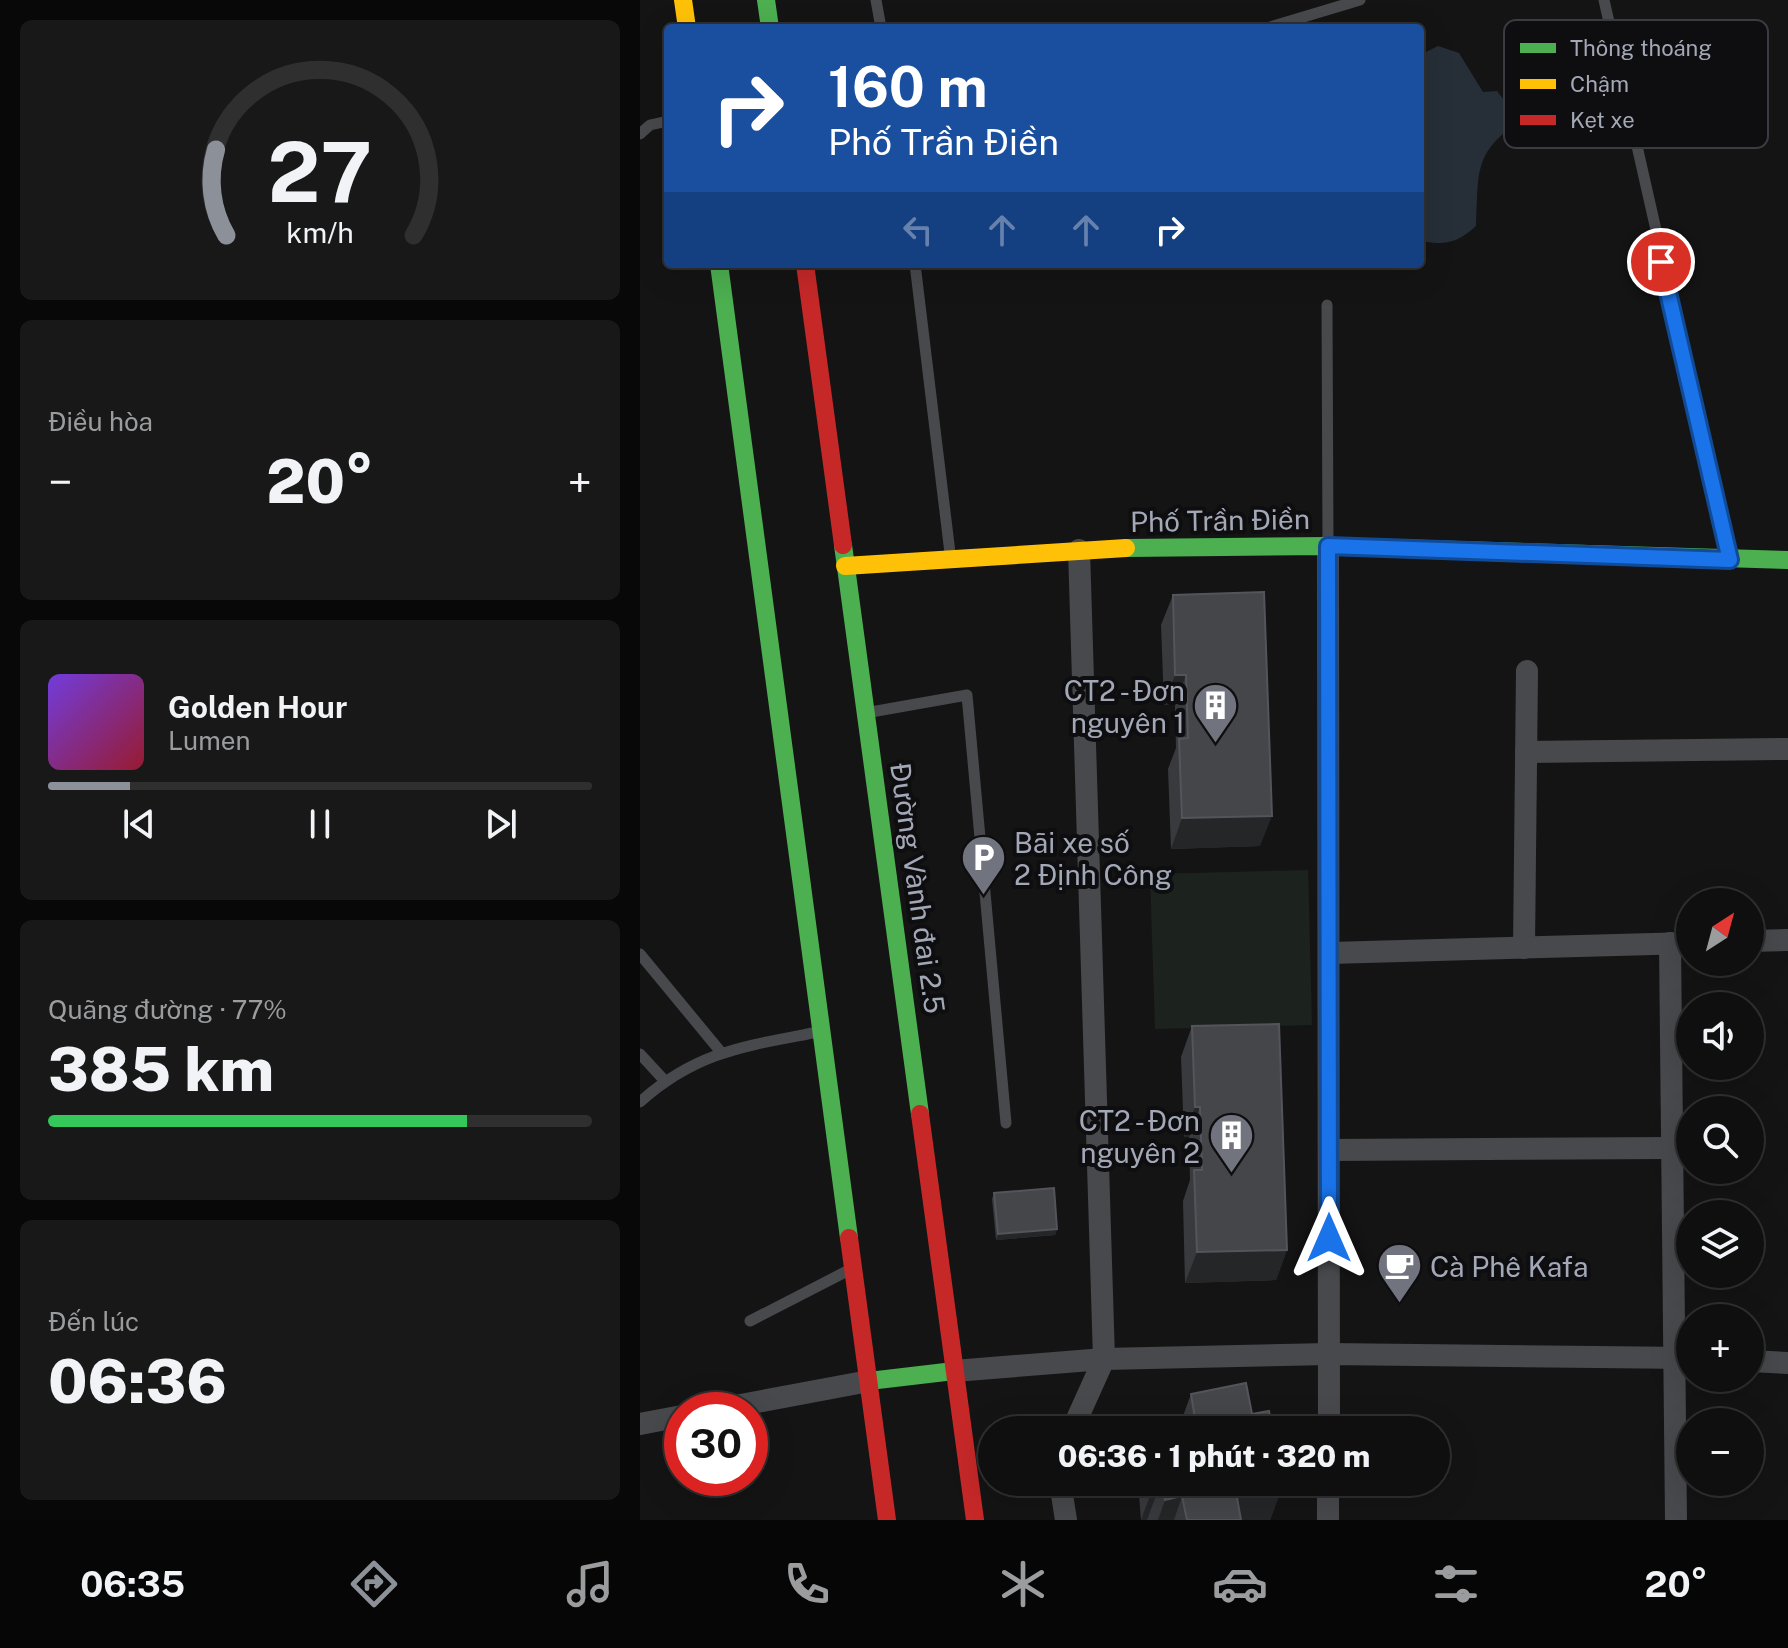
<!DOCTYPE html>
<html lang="vi">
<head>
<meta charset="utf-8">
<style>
	body { margin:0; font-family:"Public Sans",sans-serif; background:#181818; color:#f1f3f6; height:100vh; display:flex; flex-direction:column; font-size:30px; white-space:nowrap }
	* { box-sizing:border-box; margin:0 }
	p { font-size:26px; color:#9b9c9e }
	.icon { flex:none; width:44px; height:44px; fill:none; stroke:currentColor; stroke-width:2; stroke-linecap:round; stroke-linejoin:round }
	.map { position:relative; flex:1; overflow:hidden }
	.side { display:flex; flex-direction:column; gap:20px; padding:20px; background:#080808; width:640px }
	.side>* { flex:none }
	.hud { position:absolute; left:24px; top:24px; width:760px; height:244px; border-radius:8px; box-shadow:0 8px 32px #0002,0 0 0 2px #2f2f2f; background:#1a4fa0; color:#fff; overflow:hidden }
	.needle { width:52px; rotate:36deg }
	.buttons { position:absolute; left:1036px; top:888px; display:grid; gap:16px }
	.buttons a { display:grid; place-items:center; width:88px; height:88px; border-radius:50%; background:#0f0f0f; box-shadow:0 8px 32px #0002,0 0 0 2px #2f2f2f; font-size:40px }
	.speed { position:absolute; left:24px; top:1392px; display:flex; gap:16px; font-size:40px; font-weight:700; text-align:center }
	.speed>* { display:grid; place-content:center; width:104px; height:104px; border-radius:50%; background:#0f0f0f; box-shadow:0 8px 32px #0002,0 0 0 2px #2f2f2f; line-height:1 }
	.speed .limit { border:12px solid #d22; background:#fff; color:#111 }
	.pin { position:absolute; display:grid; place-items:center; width:68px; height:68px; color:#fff; margin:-34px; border:4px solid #fff; border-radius:50%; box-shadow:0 2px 8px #0007 }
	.me { position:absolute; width:88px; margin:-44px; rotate:0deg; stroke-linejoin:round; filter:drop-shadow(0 0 6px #0008) }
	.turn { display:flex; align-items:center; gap:28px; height:168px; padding:0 32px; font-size:36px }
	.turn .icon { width:104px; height:104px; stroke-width:2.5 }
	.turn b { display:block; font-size:56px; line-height:68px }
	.lanes { display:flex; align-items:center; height:76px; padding:0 32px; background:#0003; justify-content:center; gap:40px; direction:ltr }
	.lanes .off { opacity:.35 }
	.big { font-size:60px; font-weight:800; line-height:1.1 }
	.side .card { flex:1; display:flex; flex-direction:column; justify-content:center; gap:12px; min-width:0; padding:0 28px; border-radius:12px; background:#181818 }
	.side .dial { align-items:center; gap:0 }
	.dial svg { height:208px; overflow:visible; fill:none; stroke:#2f2f2f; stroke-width:7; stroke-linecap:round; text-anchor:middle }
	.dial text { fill:#f1f3f6; stroke:none }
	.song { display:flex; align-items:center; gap:24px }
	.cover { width:96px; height:96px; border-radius:12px; background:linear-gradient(135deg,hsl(260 70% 55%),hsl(350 70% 35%)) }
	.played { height:8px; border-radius:4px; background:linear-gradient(90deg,#8c9099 15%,#2f2f2f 15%) }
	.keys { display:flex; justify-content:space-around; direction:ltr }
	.heat { display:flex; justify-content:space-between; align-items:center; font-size:44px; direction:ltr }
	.charge { height:12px; border-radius:6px; background:linear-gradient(90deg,#34c759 77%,#2f2f2f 0) }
	.trip { position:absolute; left:338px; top:1416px; width:472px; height:80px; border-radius:40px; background:#0f0f0f; box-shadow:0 8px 32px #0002,0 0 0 2px #2f2f2f; font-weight:800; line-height:80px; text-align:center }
	.tab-bar { display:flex; height:128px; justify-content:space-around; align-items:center; background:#060606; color:#9b9c9e }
	.tab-bar .icon { width:56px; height:56px }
	.tab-bar .current { color:#8c9099 }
	.tab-bar b { font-size:36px; color:#f1f3f6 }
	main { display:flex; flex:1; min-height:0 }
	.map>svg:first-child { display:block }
	.green { fill:#1c231e }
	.water { fill:#262e37 }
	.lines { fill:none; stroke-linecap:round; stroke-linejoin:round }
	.lane { stroke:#48494d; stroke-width:11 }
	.street { stroke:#48494d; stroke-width:22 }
	.fast { stroke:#4caf50; stroke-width:18 }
	.slow { stroke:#ffc107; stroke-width:18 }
	.jam { stroke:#c62828; stroke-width:18 }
	.wall { fill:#393a3d }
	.shaded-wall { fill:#252627 }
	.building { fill:#44464a; stroke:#53555b; stroke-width:2 }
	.route-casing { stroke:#114b97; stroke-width:20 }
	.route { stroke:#1a73e8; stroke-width:14 }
	.labels { text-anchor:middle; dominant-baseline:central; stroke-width:8; stroke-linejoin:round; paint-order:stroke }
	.street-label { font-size:28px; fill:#a3a8b7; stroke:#0e0e10 }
	.poi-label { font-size:28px; fill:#a3a8b7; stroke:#0e0e10; text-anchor:end }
	.key { fill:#0e0e10; stroke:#3b3c42; stroke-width:2 }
	.key-label { font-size:22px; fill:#a3a8b7 }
</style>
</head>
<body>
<main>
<section class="side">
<div class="card dial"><svg viewBox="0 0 100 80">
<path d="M14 69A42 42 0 1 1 86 69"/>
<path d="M14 69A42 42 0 0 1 10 36" stroke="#8c9099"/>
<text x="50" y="56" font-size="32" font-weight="700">27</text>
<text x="50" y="72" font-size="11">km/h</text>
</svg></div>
<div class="card"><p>Điều hòa</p>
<div class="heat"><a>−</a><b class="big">20°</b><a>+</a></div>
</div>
<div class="card">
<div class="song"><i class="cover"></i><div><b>Golden Hour</b><p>Lumen</p></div></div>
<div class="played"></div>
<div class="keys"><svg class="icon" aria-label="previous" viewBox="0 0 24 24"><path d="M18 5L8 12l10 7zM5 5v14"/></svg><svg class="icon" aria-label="pause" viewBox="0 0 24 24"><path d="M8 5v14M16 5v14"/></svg><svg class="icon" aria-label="next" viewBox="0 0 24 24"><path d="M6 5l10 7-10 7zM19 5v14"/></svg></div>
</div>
<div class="card"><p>Quãng đường · 77%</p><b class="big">385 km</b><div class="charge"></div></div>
<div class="card"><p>Đến lúc</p><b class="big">06:36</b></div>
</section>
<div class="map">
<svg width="1148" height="1520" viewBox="0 0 1148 1520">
	<rect width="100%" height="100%" fill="#141414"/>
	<polygon class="green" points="668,870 672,1025 515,1029 510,874"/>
	<path class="water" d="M798,46L819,53L843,92L857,91L877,117L876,124C832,154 839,177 836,226C819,242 805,246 783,241L780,237V55Z"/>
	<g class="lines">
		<g class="lane">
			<polyline points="236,0 241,28"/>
			<polyline points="964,0 1090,557"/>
			<polyline points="627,28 720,0"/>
			<polyline points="0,134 10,125 28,121"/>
			<polyline points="275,264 310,553"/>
			<polyline points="687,305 688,544"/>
			<polyline points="231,712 327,695 366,1123"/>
			<polyline points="0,954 80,1051"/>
			<polyline points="0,1054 24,1080"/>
			<path d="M0,1102C57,1051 106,1046 178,1032"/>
			<polyline points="110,1321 209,1270"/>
		</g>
		<g class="street">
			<polyline points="688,546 689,1430"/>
			<polyline points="886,752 1148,749"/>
			<polyline points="1110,941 1148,940"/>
			<polyline points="1030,943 1036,1520"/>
			<polyline points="884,948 887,671"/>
			<polyline points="690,953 1050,943"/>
			<polyline points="689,1150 1032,1148"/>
			<polyline points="1110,1361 1148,1363"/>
			<polyline points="314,1371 464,1359 689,1354 1050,1358"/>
			<polyline points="74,1410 229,1381"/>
			<polyline points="0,1424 42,1416"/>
			<polyline points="432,1430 464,1359 439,550"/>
			<polyline points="420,1482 426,1520"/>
			<polyline points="688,1520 688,1482"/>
		</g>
		<g class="fast">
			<polyline points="126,0 130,28"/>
			<polyline points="79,264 209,1238"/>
			<polyline points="203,545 280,1114"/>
			<polyline points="486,548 689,546 1148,560"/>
			<polyline points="229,1381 314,1371"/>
		</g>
		<g class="slow">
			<polyline points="43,0 47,28"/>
			<polyline points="205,566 486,548"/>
		</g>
		<g class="jam">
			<polyline points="165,264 203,545"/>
			<polyline points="280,1114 335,1520"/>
			<polyline points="209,1238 247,1520"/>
		</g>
	</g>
	<g class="wall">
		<polygon points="533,595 620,846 531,849 528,769 536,748 535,705 524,705 521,625"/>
		<polygon points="552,1026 647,1250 636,1280 545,1283 543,1201 550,1180 549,1137 544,1137 541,1057"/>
		<polygon points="354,1193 417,1229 415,1235 356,1240 352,1199"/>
		<polygon points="551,1394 612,1414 632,1426 538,1430"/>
		<polygon points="498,1482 643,1482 643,1484 630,1520 501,1520"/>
	</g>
	<g class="shaded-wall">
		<polygon points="535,675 546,675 535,705 524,705"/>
		<polygon points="632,816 620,846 531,849 542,818"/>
		<polygon points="555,1107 560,1107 549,1137 544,1137"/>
		<polygon points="417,1229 415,1235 356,1240 358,1234"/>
		<polygon points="647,1250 636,1280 545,1283 557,1252"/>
		<polygon points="515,1482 521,1482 507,1520 501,1520"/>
		<polygon points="643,1484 630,1520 586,1520 596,1492"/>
		<polygon points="542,1496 534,1520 518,1520 525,1500"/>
	</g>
	<g class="building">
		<polygon points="624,592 632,816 542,818 539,739 548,738 546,675 535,675 533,595"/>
		<polygon points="639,1024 647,1250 557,1252 554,1170 562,1170 560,1107 555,1107 552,1026"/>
		<polygon points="414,1188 417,1229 358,1234 354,1193"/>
		<polygon points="606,1383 612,1414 629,1411 632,1426 639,1425 640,1430 536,1430 556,1425 551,1394"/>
		<polygon points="522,1482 643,1482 643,1484 596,1492 601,1520 547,1520 542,1496 525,1500"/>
	</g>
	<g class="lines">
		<defs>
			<polyline id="route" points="689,1238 688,546 1090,560 1021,262"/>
		</defs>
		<use href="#route" class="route-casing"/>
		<use href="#route" class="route"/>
	</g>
	<defs>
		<symbol id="building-pin" viewBox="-11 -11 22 30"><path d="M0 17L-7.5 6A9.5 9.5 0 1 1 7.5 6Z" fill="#71747e" stroke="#0e0e10"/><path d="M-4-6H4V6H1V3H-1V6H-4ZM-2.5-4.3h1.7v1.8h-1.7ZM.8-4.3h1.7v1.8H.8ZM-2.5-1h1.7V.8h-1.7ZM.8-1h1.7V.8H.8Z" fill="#fff"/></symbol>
		<symbol id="parking-pin" viewBox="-11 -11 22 30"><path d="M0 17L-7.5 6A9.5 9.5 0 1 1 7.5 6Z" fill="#71747e" stroke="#0e0e10"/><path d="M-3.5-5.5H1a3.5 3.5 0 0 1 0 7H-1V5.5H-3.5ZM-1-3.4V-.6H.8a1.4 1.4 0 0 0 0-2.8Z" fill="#fff"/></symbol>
		<symbol id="cafe-pin" viewBox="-11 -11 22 30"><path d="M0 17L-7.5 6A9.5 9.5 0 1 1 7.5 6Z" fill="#71747e" stroke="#0e0e10"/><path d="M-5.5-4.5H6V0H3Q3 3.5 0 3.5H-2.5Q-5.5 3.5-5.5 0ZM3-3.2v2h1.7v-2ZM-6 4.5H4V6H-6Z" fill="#fff"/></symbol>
	</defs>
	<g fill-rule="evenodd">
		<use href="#building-pin" x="550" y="680" width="51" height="69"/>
		<use href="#parking-pin" x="318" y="832" width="51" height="69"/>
		<use href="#building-pin" x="566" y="1110" width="51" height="69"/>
		<use href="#cafe-pin" x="734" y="1240" width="51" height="69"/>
	</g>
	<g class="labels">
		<g class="street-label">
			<text transform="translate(580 520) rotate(-1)">Phố Trần Điền</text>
			<text transform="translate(278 888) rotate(82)">Đường Vành đai 2.5</text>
		</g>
		<g class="poi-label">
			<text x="545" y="690">CT2 - Đơn<tspan x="545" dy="32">nguyên 1</tspan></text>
			<text x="374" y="842" text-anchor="start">Bãi xe số<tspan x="374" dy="32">2 Định Công</tspan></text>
			<text x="560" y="1120">CT2 - Đơn<tspan x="560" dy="32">nguyên 2</tspan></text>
			<text x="790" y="1266" text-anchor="start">Cà Phê Kafa</text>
		</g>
	</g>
	<rect x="864" y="20" width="264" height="128" rx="12" class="key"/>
	<rect x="880" y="43" width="36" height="10" fill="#4caf50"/>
	<rect x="880" y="79" width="36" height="10" fill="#ffc107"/>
	<rect x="880" y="115" width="36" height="10" fill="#c62828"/>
	<g class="key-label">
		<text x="930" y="56">Thông thoáng</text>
		<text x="930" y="92">Chậm</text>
		<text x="930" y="128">Kẹt xe</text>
	</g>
</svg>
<div class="buttons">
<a><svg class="needle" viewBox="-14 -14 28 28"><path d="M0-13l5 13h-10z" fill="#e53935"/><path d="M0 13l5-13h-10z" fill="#9b9c9e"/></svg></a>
<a><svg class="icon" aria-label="sound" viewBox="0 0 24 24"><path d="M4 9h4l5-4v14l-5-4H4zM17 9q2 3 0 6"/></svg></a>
<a><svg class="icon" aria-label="search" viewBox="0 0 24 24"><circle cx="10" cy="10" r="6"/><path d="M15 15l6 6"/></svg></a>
<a><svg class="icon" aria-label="layers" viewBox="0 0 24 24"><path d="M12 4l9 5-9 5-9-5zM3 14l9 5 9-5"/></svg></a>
<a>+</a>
<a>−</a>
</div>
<div class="speed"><div class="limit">30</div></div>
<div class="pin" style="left:1021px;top:262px;background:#d93025"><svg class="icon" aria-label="arrive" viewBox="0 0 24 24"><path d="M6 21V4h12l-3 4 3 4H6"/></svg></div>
<svg class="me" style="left:689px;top:1238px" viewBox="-20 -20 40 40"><path d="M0-17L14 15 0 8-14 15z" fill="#1a73e8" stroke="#fff" stroke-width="4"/></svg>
<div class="trip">06:36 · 1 phút · 320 m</div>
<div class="hud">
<div class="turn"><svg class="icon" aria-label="right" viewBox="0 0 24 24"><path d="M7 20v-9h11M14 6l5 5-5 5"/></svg><div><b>160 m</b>Phố Trần Điền</div></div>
<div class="lanes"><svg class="icon off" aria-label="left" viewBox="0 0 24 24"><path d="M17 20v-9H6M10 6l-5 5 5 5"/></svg><svg class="icon off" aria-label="ahead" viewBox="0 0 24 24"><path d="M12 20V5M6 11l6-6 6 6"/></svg><svg class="icon off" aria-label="ahead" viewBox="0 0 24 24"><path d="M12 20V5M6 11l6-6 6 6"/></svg><svg class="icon" aria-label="right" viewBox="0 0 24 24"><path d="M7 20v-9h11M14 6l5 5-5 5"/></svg></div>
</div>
</div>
</main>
<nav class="tab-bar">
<b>06:35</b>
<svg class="icon current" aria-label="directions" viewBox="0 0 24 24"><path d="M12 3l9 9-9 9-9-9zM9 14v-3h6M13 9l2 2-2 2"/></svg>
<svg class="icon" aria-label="music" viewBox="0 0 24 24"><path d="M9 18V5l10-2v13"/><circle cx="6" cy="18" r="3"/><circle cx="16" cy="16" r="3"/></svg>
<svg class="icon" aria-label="phone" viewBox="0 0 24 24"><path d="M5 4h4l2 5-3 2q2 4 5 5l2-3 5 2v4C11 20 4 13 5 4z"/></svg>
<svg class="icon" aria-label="climate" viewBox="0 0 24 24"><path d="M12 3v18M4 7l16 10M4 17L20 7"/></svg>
<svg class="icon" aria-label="car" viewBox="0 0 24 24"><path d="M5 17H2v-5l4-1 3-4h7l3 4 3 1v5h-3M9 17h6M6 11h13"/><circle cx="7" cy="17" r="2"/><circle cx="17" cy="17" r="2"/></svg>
<svg class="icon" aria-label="filters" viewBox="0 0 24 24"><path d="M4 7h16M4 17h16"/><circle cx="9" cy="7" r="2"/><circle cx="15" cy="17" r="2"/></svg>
<b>20°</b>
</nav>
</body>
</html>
